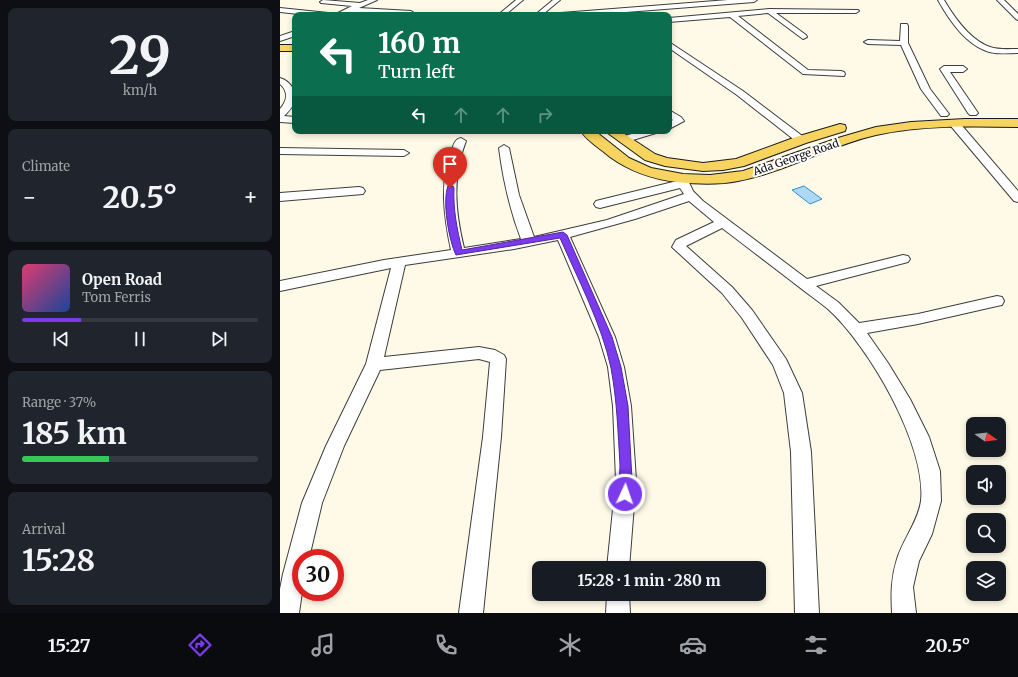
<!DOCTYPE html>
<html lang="en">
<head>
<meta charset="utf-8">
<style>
	body { margin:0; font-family:Merriweather,serif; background:#20242c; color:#f1f3f6; height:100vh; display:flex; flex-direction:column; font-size:15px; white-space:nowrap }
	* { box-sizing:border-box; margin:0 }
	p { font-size:13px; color:#9ea1a6 }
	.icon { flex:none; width:22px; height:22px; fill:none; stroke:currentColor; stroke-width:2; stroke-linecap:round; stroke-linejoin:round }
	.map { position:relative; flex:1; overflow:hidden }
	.drawer { display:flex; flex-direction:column; gap:8px; padding:8px; background:#0d0f14; width:280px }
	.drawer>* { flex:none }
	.top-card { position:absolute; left:12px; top:12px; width:380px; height:122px; border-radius:8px; box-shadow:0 2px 6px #0003; background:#0b6e4f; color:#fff; overflow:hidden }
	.needle { width:26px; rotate:104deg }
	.tools { position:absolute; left:686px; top:417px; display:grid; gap:8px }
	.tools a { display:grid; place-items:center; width:40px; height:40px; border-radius:8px; background:#171b24; box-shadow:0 2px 6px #0003; font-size:20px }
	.speed { position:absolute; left:12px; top:549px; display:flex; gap:8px; font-size:20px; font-weight:700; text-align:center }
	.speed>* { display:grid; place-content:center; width:52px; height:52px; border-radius:50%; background:#171b24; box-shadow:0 2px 6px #0003; line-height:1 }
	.speed .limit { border:6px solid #d22; background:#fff; color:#111 }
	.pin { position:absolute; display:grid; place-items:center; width:34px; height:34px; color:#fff; margin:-41px -17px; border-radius:50% 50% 50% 0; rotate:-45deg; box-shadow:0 0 4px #0007 }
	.pin .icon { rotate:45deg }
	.me { position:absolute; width:44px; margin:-22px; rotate:3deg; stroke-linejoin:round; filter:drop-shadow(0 0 3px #0008) }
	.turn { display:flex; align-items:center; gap:14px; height:84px; padding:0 20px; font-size:18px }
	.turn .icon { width:52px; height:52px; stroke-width:2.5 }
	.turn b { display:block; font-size:28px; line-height:34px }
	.lanes { display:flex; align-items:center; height:38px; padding:0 20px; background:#0003; justify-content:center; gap:20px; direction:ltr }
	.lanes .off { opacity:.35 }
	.big { font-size:30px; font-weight:700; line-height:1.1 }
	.drawer .widget { flex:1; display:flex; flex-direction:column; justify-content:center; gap:6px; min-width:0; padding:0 14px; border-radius:8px; background:#20242c }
	.drawer .dial { align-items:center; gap:0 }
	.dial b { font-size:52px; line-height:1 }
	.song { display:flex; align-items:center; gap:12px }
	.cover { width:48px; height:48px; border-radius:6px; background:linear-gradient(135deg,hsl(340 70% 55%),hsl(220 70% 35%)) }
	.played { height:4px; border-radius:2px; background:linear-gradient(90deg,#7c3aed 25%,#363941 25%) }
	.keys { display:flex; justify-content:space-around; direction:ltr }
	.heat { display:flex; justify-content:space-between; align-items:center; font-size:22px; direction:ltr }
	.charge { height:6px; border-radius:3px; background:linear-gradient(90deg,#34c759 37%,#363941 0) }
	.trip { position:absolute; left:252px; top:561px; width:234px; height:40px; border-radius:8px; background:#171b24; box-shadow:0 2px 6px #0003; font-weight:700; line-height:40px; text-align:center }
	.menu { display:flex; height:64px; justify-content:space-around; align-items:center; background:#090b0e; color:#9ea1a6 }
	.menu .icon { width:28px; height:28px }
	.menu .current { color:#7c3aed }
	.menu b { font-size:18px; color:#f1f3f6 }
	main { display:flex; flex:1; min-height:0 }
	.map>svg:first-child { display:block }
	.water { fill:#add9f5; stroke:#358eca }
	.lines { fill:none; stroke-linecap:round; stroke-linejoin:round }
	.minor-casing { stroke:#3d3d3d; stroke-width:2 }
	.major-casing { stroke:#1b1b1b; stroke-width:2 }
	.minor { fill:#fff; fill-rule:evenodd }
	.major { fill:#f7d35f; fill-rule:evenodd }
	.route { fill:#7c3aed; stroke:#51269a }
	.labels { text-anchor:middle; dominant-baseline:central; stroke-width:4; stroke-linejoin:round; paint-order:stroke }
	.far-street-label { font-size:11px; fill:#0a0a0a; stroke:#fff }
</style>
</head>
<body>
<main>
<section class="drawer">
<div class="widget dial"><b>29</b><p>km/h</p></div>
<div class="widget"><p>Climate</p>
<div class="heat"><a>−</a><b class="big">20.5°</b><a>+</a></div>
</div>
<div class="widget">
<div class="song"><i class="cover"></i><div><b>Open Road</b><p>Tom Ferris</p></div></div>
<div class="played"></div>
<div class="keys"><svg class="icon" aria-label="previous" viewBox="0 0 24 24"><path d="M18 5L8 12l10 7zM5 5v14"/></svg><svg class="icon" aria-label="pause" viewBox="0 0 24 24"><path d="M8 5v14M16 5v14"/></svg><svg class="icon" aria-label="next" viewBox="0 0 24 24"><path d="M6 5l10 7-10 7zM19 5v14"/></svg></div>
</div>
<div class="widget"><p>Range · 37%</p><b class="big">185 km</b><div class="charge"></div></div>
<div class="widget"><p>Arrival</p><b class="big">15:28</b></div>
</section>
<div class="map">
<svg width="738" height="613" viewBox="0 0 738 613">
	<rect width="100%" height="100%" fill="#fffae7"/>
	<polygon class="water" points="524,186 542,199 530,204 512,190"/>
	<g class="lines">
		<defs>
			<g id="minor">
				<polygon points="43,0 80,3 88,0 97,0 79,8 131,11 134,13 130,15 71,12 63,15 54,15 72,6 41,3 40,2"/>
				<polygon points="236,0 243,0 225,15 218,15"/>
				<polygon points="273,0 280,0 262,15 255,15"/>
				<polygon points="448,0 477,0 474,2 308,15 278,15 281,13"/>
				<path d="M658,0H664C674,17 690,40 710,47C718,50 729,49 738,49V53C727,53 714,55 704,50C684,42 668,18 658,0Z"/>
				<polygon points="717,0 724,0 738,14 738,20 736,19"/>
				<polygon points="0,8 48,13 51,15 28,15 0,12"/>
				<polygon points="489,9 578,10 579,11 576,13 496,13 526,35 527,37 523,39 488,13 458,16 528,70 561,71 564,72 565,74 564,76 523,74 450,17 389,22 389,18"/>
				<polygon points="621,24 627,24 628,26 628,43 650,89 669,114 667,116 661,116 641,89 621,45 588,44 584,42 588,40 620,41"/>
				<polygon points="15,31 15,36 0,41 0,36"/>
				<polygon points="389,42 463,91 525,138 526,140 525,142 517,142 457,95 389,48"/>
				<polygon points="664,66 683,66 687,69 683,72 670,72 698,113 696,115 690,115 688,113 660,69"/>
				<path d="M0,78C10,81 19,93 14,103C12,108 8,112 4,116L15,117V123L0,122V109C7,101 9,92 0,84Z"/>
				<polygon points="389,110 401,117 404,121 389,129 389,122 393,120 389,117"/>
				<polygon points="674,120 678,121 738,191 738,202 734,201 670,125 669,123 670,121"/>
				<polygon points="361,131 377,131 376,133 343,143 338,140 339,138"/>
				<path d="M181,138L186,141C172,177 175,211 184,248L241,239C230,210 223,180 219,148L224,145L229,148L239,195L254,237L327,220L404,194L400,188L320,208L316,207L314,204L316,201L397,181L396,178L398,176H406L413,191L423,201L527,279L623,255L628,256L630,259L628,262L536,286L558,302L579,323L638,314L717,296L722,297L724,301L722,305L717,306L638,324L587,333L608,363L630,399L649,437L660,471L661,501L652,534L639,561L633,587L636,613H612C611,594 611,578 617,559C623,539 638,522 641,501C647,445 588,345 548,309C537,300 525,292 514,283C490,265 466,246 442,228L406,246L452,287L472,310L506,359L522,393L531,452L539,613H515L511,452L504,393L493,365L462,318L442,293L392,247L396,240L434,222L409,201L355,219L290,237L335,337L344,367L351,406L356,480L349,568H327L336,480L333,406L328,367L319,337L278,240L234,249L125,265L104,357L199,347L215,350L224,355L226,359L221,437L203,613H179L203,437L210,362L199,359L100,370L64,446L42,503L29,558H21V592H22L19,613H0V589L3,574L22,503L46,446L86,364L111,268L0,291V281L104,260L171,250C164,217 159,181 172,149C174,144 175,139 181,138Z"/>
				<polygon points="0,148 124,150 129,153 124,156 0,154"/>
				<polygon points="79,187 83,188 85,191 83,194 0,201 0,193"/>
				<polygon points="327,594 349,594 350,613 326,613"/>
			</g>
			<g id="major">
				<rect x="0" y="45" width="15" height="6"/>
				<path d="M685,119H738V127C691,126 642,125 596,135C548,146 506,172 458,181C438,185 417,184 397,182C372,179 351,172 330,157C321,149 307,141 301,131H315L349,158L371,168L403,174L430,175L463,171L558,138L596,127L631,122Z"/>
				<polygon points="560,124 565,125 566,128 565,131 526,143 464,166 443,170 423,171 385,166 365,160 325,131 340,131 375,154 387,158 423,163 456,159 516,137"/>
			</g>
		</defs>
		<use href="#minor" class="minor-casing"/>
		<use href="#major" class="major-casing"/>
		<use href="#minor" class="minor"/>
		<use href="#major" class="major"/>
	</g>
	<path class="route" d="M168,186H173L174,188C173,209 177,229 182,250L283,232L287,235L332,337L341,367L348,406L352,480L349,498L345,499L341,498C337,491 340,474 340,465C338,432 337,400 331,368C322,325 298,279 280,238L176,255C169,241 162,201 168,186Z"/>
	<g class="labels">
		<g class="far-street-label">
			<text transform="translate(516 157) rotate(-19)">Ada George Road</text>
		</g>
	</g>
</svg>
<div class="tools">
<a><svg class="needle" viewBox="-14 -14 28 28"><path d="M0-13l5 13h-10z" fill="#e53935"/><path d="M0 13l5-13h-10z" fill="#9ea1a6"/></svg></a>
<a><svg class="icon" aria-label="sound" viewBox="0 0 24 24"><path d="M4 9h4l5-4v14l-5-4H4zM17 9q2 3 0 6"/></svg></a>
<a><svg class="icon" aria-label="search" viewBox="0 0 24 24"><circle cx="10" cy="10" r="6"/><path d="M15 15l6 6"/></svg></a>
<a><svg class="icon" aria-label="layers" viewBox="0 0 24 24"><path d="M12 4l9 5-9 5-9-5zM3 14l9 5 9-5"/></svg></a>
</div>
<div class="speed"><div class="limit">30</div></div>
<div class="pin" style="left:170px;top:188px;background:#d93025"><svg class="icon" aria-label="arrive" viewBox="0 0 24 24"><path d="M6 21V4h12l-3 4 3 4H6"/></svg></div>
<svg class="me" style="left:345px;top:494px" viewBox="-20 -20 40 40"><circle r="17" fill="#7c3aed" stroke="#fff" stroke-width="3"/><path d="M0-11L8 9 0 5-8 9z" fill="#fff"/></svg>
<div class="trip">15:28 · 1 min · 280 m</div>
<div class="top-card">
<div class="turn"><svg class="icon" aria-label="left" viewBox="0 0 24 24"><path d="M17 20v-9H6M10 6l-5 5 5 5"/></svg><div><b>160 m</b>Turn left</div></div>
<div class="lanes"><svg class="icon" aria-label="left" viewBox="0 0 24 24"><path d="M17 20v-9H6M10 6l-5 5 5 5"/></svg><svg class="icon off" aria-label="ahead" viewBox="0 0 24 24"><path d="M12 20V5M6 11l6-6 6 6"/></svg><svg class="icon off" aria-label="ahead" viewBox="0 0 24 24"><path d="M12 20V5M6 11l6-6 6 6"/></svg><svg class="icon off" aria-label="right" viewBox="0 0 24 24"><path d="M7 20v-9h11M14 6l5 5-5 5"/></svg></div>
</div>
</div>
</main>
<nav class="menu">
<b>15:27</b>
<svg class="icon current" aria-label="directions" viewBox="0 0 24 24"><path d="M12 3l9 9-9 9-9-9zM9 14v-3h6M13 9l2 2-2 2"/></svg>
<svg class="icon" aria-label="music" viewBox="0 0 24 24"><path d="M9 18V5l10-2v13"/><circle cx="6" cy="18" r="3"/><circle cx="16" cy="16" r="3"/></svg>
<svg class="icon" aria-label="phone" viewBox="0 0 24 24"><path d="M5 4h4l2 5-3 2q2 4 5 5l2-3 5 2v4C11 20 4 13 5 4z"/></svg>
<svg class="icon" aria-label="climate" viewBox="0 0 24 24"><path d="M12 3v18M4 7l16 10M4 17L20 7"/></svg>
<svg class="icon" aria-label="car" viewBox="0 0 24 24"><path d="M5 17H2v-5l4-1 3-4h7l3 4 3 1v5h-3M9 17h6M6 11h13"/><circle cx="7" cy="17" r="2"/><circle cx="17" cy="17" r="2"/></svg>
<svg class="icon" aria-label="filters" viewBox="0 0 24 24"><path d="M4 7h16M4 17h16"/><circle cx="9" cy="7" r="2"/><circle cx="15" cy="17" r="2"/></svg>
<b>20.5°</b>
</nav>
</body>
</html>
